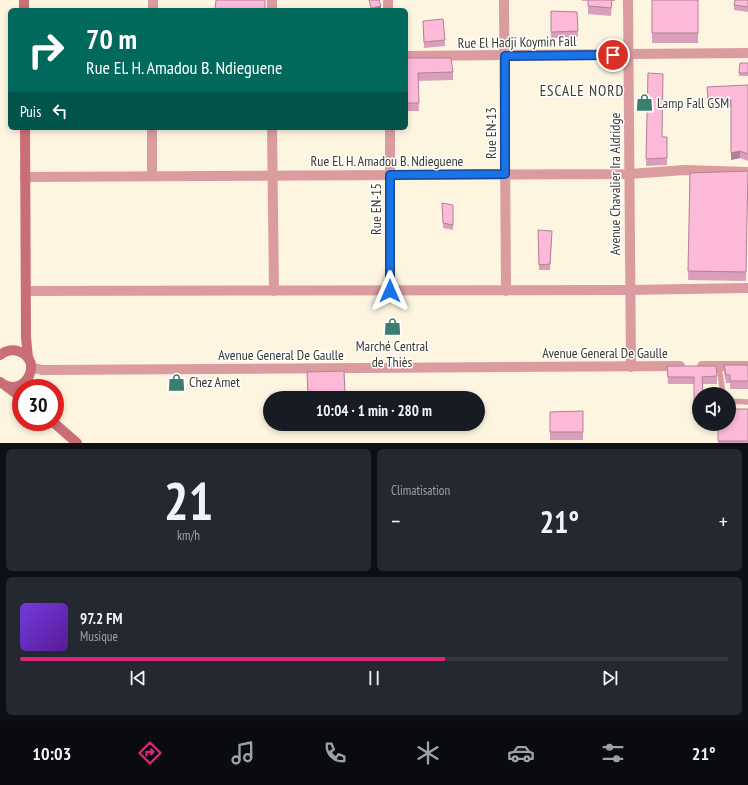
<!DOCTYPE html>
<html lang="fr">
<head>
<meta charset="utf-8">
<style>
	body { margin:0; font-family:"PT Sans Narrow",sans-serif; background:#242831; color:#f1f3f6; height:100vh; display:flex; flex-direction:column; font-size:15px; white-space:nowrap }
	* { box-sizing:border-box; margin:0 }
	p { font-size:13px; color:#9ea1a6 }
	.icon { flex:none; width:22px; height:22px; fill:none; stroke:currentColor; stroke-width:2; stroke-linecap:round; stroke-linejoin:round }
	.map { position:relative; height:443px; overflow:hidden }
	.panel { display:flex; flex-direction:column; gap:6px; padding:6px; background:#0d0f14; flex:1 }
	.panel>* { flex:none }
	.banner { position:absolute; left:8px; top:8px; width:400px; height:122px; border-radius:6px; box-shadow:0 2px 6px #0003; background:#00695c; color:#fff; overflow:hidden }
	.fabs { position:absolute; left:692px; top:387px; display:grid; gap:8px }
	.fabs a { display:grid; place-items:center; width:44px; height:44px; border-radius:50%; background:#171b24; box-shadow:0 2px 6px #0003; font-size:20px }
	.speed { position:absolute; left:12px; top:379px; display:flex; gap:8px; font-size:20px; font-weight:700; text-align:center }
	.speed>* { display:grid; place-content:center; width:52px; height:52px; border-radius:50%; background:#171b24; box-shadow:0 2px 6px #0003; line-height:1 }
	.speed .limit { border:6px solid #d22; background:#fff; color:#111 }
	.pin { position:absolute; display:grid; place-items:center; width:34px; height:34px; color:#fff; margin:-17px; border:2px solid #fff; border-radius:50%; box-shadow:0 1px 4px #0007 }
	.me { position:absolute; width:44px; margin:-22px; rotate:0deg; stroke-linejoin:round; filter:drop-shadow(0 0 3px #0008) }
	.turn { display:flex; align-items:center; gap:14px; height:84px; padding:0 12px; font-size:18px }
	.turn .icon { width:52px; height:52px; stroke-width:2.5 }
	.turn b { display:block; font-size:28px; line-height:34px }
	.then { display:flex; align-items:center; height:38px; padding:0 12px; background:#0003; gap:8px; font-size:15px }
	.big { font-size:30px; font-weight:700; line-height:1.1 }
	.panel .tile { flex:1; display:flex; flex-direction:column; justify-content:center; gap:6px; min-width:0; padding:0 14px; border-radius:6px; background:#242831 }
	.panel .dial { align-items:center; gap:0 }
	.dial b { font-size:52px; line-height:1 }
	.song { display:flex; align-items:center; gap:12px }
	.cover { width:48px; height:48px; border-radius:6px; background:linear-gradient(135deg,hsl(260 70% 55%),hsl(270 70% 35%)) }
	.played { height:4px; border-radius:2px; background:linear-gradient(90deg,#db2777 60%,#363941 60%) }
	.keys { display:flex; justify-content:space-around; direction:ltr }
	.heat { display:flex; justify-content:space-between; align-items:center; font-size:22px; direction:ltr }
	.panel .tiles { flex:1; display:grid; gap:6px; grid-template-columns:1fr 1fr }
	.tile:last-child { grid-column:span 2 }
	.trip { position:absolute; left:263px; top:391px; width:222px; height:40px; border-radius:20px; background:#171b24; box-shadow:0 2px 6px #0003; font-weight:700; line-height:40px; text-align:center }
	.tabs { display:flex; height:64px; justify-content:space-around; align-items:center; background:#090b0e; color:#9ea1a6 }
	.tabs .icon { width:28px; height:28px }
	.tabs .current { color:#db2777 }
	.tabs b { font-size:18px; color:#f1f3f6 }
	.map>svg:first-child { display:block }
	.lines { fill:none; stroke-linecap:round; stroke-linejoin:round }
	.service { stroke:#db9ca0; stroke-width:5.5 }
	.minor { stroke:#db9ca0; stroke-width:10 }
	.secondary { stroke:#c96e77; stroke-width:10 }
	.wall { fill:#da9fba }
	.shaded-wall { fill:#b18297 }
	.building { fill:#fdb9d8; stroke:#b18297 }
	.route-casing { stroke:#114b97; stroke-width:10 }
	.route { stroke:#1a73e8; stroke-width:7 }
	.labels { text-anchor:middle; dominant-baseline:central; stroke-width:3; stroke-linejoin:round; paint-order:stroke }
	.street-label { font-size:14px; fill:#3c3931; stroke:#fff }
	.poi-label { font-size:14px; fill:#3c3931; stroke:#fff; text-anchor:start }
	.neighbourhood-label { font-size:15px; letter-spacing:1px; fill:#3c3931; stroke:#fff }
</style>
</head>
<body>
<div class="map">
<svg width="748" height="443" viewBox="0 0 748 443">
	<rect width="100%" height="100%" fill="#fef5e0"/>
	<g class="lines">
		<g class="service">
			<polyline points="719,366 723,394"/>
			<polyline points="729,401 748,402"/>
		</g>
		<g class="minor">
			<polyline points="388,0 388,10"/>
			<polyline points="504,0 506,291"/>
			<polyline points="628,0 631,367"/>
			<polyline points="153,10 153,0"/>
			<polyline points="272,10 272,0"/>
			<polyline points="406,56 748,53"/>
			<polyline points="272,128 274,291"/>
			<polyline points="390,128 390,291"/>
			<polyline points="152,176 152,128"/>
			<polyline points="25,177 629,174 685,170 748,172"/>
			<polyline points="26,291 629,290 748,288"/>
			<polyline points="702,366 748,366"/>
			<polyline points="31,367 42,370 680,366"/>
		</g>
		<g class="secondary">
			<polyline points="24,0 24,10"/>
			<polyline points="25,128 26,337 28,358"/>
			<path d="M0,355C5,351 11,349 18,351C46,360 24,401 0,382"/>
			<polyline points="7,387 21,397"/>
			<polyline points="53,422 77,443"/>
		</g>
	</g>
	<g class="wall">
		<polygon points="582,0 615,0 615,1 612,1 611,16 588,14 588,1 582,1"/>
		<rect x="652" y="0" width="46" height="43"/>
		<polygon points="748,0 748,12 734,10 734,5"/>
		<polygon points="551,11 577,12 578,37 551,38"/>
		<polygon points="423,21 445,40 445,46 424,48"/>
		<polygon points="406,58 453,72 453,80 418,81 419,111 406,111"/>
		<polygon points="748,63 748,76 739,76 739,73"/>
		<polygon points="648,73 662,137 667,137 667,165 646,166"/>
		<polygon points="748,85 748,161 740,158 731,160 731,107 708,107 707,87"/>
		<polygon points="748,171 748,206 747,206 746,281 688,280 690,173"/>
		<polygon points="442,203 453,205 453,230 443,228"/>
		<polygon points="538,230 552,237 550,270 539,270"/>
		<polygon points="724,365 748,365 748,389 730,389 730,383 726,383 724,373"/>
		<polygon points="667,366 717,376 717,384 703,384 699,394 699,420 694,420 694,384 668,384"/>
		<polygon points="344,371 345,398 308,398 307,372"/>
		<polygon points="748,409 748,443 718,443 718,424"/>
		<polygon points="583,411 583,440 550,440 550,412"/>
	</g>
	<g class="shaded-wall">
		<polygon points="381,6 381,9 371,10 371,8"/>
		<polygon points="740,151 740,158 731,160 731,153"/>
	</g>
	<g class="building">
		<polygon points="216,0 265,0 265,10 215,10"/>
		<polygon points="369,0 379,0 381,6 371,8"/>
		<polygon points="588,0 612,0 611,8 588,6"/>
		<rect x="652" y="0" width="46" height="33"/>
		<polygon points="735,0 748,0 748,7 734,5"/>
		<polygon points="551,11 577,12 578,31 551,32"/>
		<polygon points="443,19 445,40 424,42 423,21"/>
		<polygon points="406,58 451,58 453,72 418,73 419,103 406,103"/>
		<polygon points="740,63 748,63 748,73 739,73"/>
		<polygon points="648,73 663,74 662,137 667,137 667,158 646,159"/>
		<polygon points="748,85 748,154 740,151 731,153 731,100 708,99 707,87"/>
		<polygon points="748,171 746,272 688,271 690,173"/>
		<polygon points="442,203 453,205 453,225 443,223"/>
		<polygon points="538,230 552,231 550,264 539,265"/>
		<polygon points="724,365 748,365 748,381 730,381 730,375 726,375"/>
		<polygon points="667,366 716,366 717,376 702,377 703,394 699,394 699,413 694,413 694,377 668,377"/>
		<polygon points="344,371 345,393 308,394 307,372"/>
		<polygon points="729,409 748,409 748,441 718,441 718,424 729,424"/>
		<polygon points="583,411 583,432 550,432 550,412"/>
	</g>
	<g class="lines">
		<defs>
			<polyline id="route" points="390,291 390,175 505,174 505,56 613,55"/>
		</defs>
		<use href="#route" class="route-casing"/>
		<use href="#route" class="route"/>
	</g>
	<defs>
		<symbol id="shop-bare" viewBox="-9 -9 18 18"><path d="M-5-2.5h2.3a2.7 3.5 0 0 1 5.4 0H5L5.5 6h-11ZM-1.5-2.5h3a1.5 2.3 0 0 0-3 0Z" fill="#3b7d6e" stroke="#fff" stroke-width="2.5" paint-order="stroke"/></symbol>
	</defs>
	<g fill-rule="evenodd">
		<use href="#shop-bare" x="632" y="90" width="25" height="25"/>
		<use href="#shop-bare" x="380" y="314" width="25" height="25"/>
		<use href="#shop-bare" x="164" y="370" width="25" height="25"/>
	</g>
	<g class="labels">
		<g class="street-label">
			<text transform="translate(517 42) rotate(-1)">Rue El Hadji Koymin Fall</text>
			<text transform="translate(491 133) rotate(-90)">Rue EN-13</text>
			<text x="387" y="161">Rue El. H. Amadou B. Ndieguene</text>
			<text transform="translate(615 184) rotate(-90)">Avenue Chavalier Ira Aldridge</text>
			<text transform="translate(376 209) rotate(-90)">Rue EN-15</text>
			<text x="605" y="353">Avenue General De Gaulle</text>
			<text x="281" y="355">Avenue General De Gaulle</text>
		</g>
		<g class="poi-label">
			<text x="657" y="103">Lamp Fall GSM</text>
			<text x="392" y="346" text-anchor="middle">Marché Central<tspan x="392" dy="16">de Thiès</tspan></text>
			<text x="189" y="382">Chez Amet</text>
		</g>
		<g class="neighbourhood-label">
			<text x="582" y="90">ESCALE NORD</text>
		</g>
	</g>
</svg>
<div class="fabs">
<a><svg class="icon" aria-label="sound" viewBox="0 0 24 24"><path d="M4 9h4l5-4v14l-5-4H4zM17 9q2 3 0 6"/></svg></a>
</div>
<div class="speed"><div class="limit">30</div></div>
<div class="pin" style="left:613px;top:55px;background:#d93025"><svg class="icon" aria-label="arrive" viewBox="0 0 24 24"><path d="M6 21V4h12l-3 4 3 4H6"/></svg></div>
<svg class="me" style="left:390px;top:291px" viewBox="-20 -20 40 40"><path d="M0-17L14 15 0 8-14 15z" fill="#1a73e8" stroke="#fff" stroke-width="4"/></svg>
<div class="trip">10:04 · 1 min · 280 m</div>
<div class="banner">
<div class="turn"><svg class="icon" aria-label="right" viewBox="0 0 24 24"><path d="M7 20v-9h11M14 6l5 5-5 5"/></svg><div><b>70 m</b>Rue El. H. Amadou B. Ndieguene</div></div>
<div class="then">Puis<svg class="icon" aria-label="left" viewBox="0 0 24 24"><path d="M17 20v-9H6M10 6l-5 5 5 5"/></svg></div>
</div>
</div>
<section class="panel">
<div class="tiles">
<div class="tile dial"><b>21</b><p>km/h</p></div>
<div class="tile"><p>Climatisation</p>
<div class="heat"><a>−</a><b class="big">21°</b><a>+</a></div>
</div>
<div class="tile">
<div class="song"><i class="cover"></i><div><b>97.2 FM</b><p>Musique</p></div></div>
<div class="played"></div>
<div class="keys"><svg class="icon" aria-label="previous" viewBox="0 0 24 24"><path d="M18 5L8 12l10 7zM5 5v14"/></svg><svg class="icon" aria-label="pause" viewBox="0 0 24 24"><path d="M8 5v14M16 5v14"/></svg><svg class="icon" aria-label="next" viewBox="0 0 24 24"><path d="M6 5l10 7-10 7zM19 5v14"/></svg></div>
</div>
</div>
</section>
<nav class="tabs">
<b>10:03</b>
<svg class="icon current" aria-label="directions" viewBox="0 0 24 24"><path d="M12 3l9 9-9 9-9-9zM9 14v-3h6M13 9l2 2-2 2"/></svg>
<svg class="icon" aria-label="music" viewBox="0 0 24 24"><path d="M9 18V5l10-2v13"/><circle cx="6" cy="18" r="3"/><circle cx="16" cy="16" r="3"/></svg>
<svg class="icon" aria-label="phone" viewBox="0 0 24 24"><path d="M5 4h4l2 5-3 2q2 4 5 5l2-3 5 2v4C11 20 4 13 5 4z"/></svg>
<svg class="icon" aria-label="climate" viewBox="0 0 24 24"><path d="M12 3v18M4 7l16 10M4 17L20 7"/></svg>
<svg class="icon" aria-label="car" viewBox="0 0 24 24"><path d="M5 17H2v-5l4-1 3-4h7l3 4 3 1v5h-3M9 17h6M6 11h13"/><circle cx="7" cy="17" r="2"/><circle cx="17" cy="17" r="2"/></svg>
<svg class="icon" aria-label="filters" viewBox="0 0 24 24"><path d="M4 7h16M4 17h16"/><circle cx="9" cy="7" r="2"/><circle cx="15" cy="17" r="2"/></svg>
<b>21°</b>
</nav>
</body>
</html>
